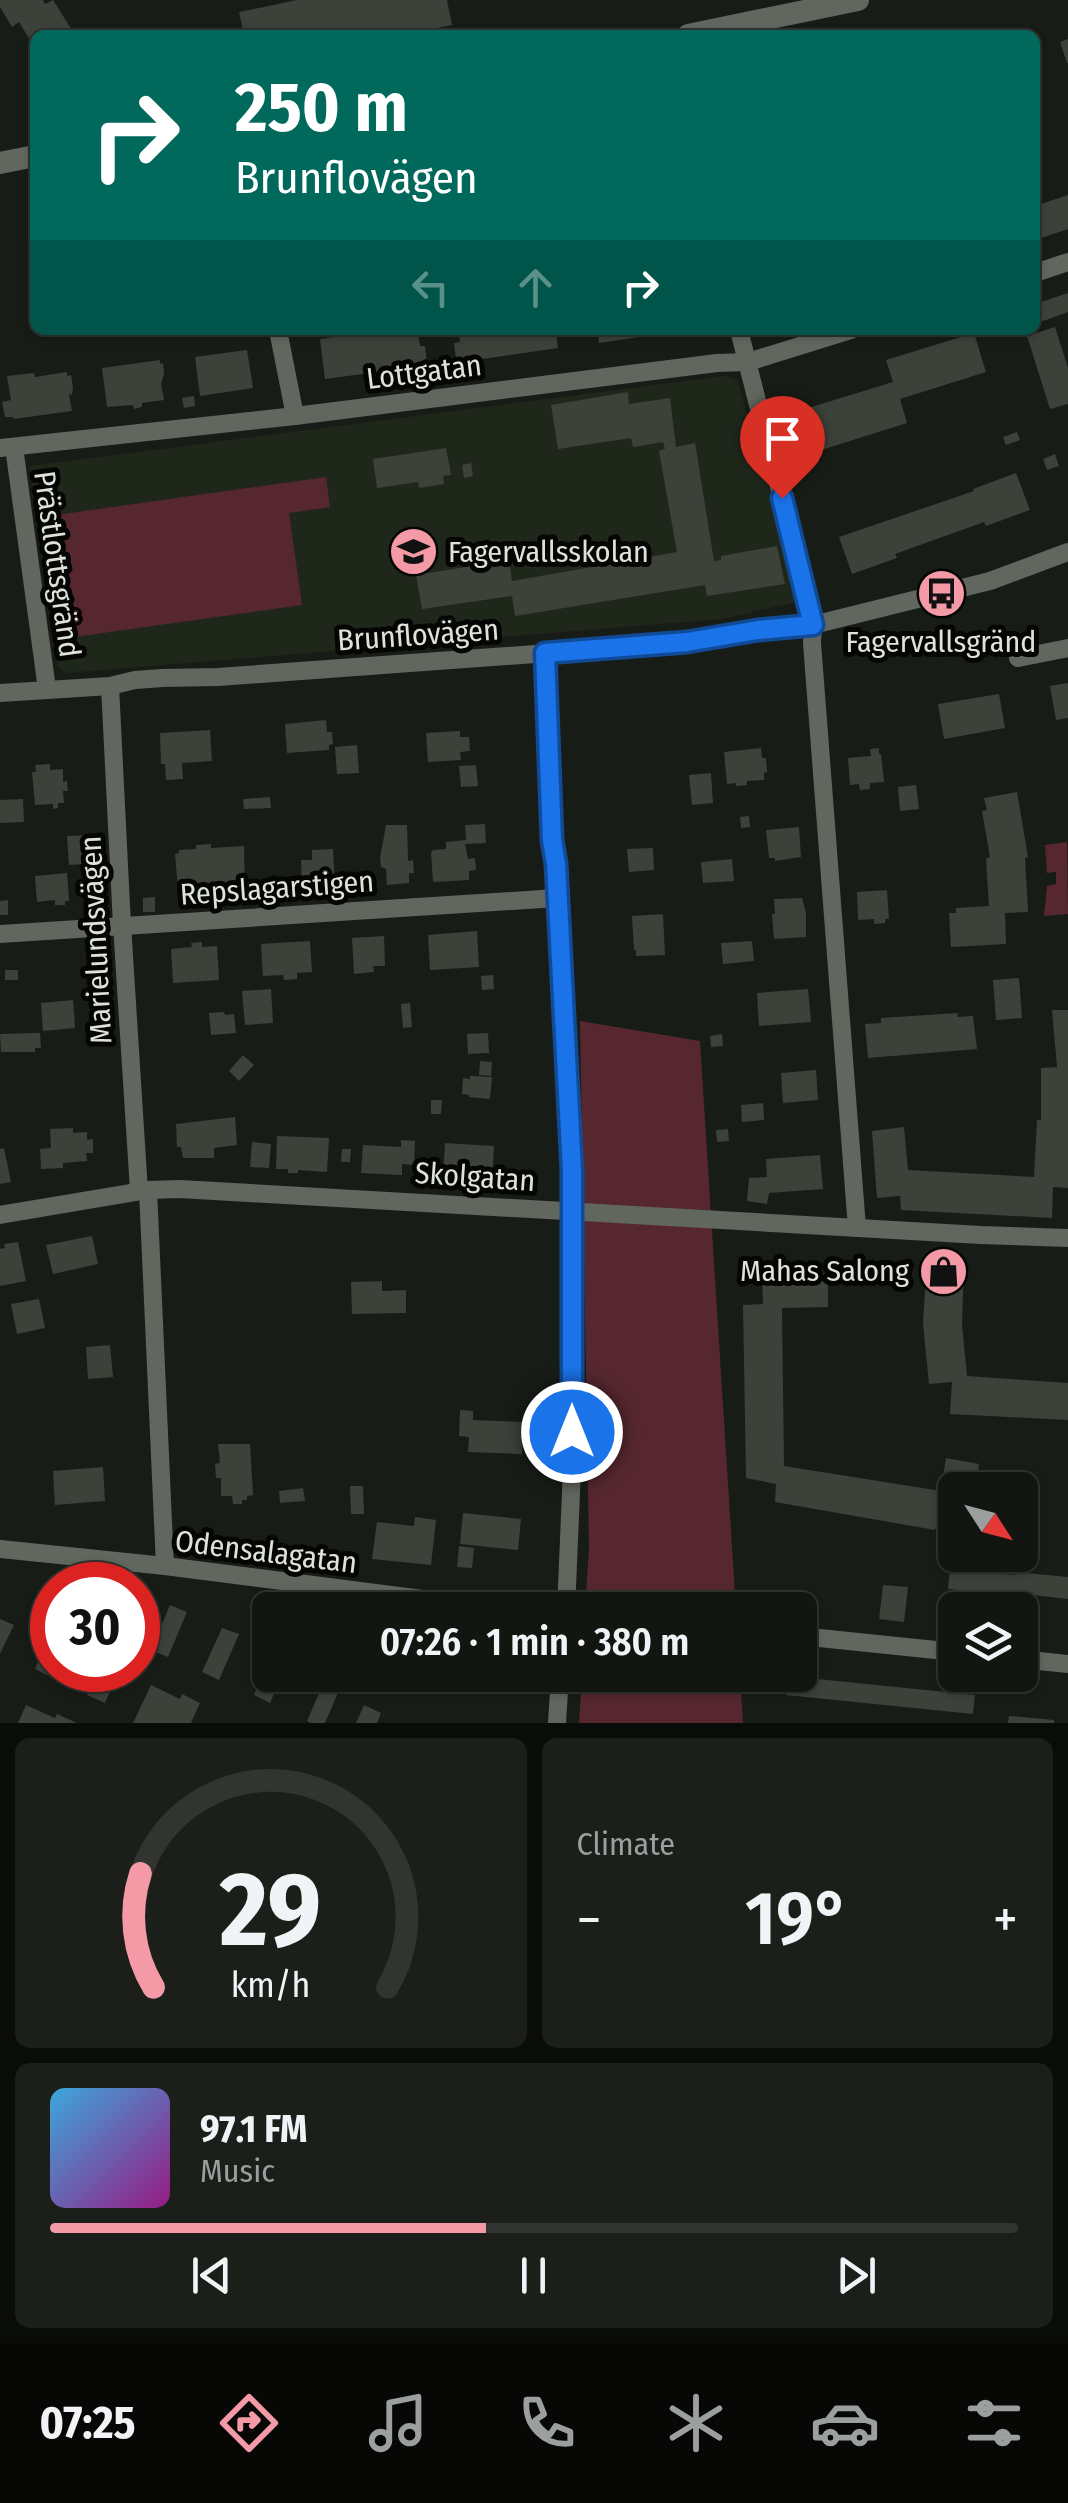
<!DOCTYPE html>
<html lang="en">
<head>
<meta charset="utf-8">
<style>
	body { margin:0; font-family:"Fira Sans Condensed",sans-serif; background:#1b1e19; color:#f1f3f6; height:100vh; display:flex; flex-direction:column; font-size:38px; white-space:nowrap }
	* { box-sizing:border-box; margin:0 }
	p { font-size:32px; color:#9c9f9f }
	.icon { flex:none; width:55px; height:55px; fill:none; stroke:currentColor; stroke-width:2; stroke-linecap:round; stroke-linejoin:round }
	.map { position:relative; height:1723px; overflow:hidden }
	.side { display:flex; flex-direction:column; gap:15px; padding:15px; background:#0a0c09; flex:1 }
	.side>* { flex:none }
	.top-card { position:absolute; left:30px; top:30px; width:1010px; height:305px; border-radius:15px; box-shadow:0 2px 8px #0004,0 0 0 2px #313430; background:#00695c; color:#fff; overflow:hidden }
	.needle { width:65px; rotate:126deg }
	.controls { position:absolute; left:938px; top:1472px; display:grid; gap:20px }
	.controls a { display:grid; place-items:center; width:100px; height:100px; border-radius:15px; background:#121510; box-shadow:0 2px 8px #0004,0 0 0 2px #313430; font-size:50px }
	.speed { position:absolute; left:30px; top:1562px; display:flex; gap:20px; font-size:50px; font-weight:700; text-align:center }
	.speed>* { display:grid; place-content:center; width:130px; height:130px; border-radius:50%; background:#121510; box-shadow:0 2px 8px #0004,0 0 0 2px #313430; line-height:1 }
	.speed .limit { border:15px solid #d22; background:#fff; color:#111 }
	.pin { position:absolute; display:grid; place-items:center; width:85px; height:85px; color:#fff; margin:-102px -42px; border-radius:50% 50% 50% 0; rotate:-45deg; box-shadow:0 0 10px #0007 }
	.pin .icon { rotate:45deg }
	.me { position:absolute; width:110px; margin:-55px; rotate:0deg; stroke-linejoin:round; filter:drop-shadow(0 0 8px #0008) }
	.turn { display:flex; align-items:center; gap:35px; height:210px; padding:0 40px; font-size:45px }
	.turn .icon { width:130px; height:130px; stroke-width:2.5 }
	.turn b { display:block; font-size:70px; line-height:85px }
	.lanes { display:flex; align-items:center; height:95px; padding:0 40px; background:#0003; justify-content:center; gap:50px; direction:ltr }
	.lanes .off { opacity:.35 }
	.big { font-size:75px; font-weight:600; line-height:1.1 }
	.side .tile { flex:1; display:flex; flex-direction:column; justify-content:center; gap:15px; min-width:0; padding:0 35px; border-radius:15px; background:#1b1e19 }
	.side .dial { align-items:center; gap:0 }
	.dial svg { height:260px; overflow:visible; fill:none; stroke:#313430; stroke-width:7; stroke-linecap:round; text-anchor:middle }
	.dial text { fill:#f1f3f6; stroke:none }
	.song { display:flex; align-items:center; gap:30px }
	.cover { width:120px; height:120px; border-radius:15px; background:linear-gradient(135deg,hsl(200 70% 55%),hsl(310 70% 35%)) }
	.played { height:10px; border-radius:5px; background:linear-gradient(90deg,#f49aa7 45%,#313430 45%) }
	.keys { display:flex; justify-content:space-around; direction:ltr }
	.heat { display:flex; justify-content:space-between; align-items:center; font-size:55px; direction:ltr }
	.side .tiles { flex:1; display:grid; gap:15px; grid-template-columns:1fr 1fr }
	.tile:last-child { grid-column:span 2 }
	.trip { position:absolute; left:252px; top:1592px; width:565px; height:100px; border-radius:15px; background:#121510; box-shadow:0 2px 8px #0004,0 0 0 2px #313430; font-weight:600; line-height:100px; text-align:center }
	.tabs { display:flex; height:160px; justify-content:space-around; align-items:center; background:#070806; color:#9c9f9f }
	.tabs .icon { width:70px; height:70px }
	.tabs .active { color:#f49aa7 }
	.tabs b { font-size:45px; color:#f1f3f6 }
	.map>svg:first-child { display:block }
	.built { fill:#1f271b }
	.green { fill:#56272f }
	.building { fill:#3c413a }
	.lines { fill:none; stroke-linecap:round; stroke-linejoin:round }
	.minor { stroke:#61665e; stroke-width:18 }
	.secondary { stroke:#61665e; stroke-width:22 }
	.route-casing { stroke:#114b97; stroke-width:25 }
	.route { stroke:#1a73e8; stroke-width:18 }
	.labels { text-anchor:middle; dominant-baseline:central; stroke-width:10; stroke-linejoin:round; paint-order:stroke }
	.street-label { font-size:30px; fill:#dee2dd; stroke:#050604 }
	.poi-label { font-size:30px; fill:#dee2dd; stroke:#050604; text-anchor:start }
</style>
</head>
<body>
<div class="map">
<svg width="1068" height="1723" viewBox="0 0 1068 1723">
	<rect width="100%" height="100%" fill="#181c16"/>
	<polygon class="built" points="725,376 737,380 773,501 795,602 722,619 66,673 58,667 30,466"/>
	<g class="green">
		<polygon points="326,477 330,507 289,513 302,605 67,638 49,516"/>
		<polygon points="1067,842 1068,914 1044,916 1047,886 1056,884 1056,872 1047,873 1045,845"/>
		<polygon points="580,1021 700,1041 736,1610 585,1610 589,1549"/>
		<polygon points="582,1675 740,1675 743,1723 579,1723"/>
	</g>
	<g class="building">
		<polygon points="0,0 43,0 45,4 53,0 75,35 35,35 35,48 19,22 12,27 0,7"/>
		<polygon points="297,0 447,0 452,25 402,35 244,35 239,12"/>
		<polygon points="1068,39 1068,63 1067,63 1060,42"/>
		<polygon points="1068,195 1068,229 1035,240 1035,206"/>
		<polygon points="1068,293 1068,312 1035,324 1035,304"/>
		<polygon points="1055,327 1068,368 1068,404 1050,409 1027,336"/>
		<polygon points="387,330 418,330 420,346 425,346 427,363 422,364 423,366 325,379 320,339"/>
		<polygon points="458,330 556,330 558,348 462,362 462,359 456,359 454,343 460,342"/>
		<polygon points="597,330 674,330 674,332 599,343"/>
		<polygon points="974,333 986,372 900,399 907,423 818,451 805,409 893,382 886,360"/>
		<polygon points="247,350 253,388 200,396 195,357"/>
		<polygon points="160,360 160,364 163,363 164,374 161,384 164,400 142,403 142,407 134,409 133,405 107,407 102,368"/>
		<polygon points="67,372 67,376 71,375 73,387 72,395 69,394 72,411 14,419 13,417 5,417 2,402 11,400 7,376 34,373 35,377"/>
		<polygon points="628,392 629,404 670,398 676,447 695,443 714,561 721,560 721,556 777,546 785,584 707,596 705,585 515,616 512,596 422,609 416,575 509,560 512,581 677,552 659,451 665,449 663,442 633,447 631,438 558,449 551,405"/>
		<polygon points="194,396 195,406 184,408 182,398"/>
		<polygon points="1017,432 1020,440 1006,445 1003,437"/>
		<polygon points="446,448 451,475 443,476 444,484 419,488 418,482 377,488 373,459"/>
		<polygon points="1055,454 1059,466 1047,470 1043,459"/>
		<polygon points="471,463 473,476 464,478 462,465"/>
		<polygon points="1016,473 1030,510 986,526 984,522 895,554 897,558 852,574 839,537 974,491 973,489"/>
		<polygon points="1068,683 1068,718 1056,720 1050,686"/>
		<polygon points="999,694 1005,728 944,739 938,704"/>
		<polygon points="326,720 327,732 332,732 333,744 329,745 329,750 287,753 285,724"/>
		<polygon points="210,730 212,761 182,763 183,779 166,780 165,764 161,764 160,733"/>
		<polygon points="460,731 460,737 469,737 470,751 460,752 461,760 428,762 426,733"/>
		<polygon points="357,745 359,773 337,774 335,747"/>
		<polygon points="761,748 762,758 766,758 767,772 764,773 764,780 747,781 747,785 736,786 736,783 727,784 724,752"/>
		<polygon points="879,748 879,754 881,754 884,782 870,783 870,789 860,790 859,784 850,785 848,758 871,756 870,749"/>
		<polygon points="50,764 50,770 63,769 63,782 67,781 68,791 63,791 64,803 58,803 58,808 53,809 53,804 35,805 32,772 36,772 35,765"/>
		<polygon points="476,765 478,786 461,787 459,766"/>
		<polygon points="711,773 713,803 692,805 689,775"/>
		<polygon points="916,785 919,809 900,811 898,787"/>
		<polygon points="1017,792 1028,857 1025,858 1028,912 1005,913 1006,944 951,947 949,913 956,913 956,908 989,906 986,859 990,857 982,811 987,810 984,798"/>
		<polygon points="270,797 271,808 244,809 243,799"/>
		<polygon points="23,799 24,822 0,823 0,800"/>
		<polygon points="749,816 750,827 741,828 740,817"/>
		<polygon points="485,824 486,843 465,844 468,859 475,858 476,870 469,871 469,880 433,882 431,853 433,850 446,849 446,842 466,840 465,825"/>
		<polygon points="386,825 407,825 408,861 413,860 414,873 409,873 409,883 387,885 386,869 381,867 380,858"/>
		<polygon points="799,827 801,857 775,861 775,858 769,858 766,830"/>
		<polygon points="93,835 95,863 69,865 67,836"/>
		<polygon points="211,844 211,848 244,846 245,892 181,895 180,890 178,890 175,854 179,853 179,850 196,849 196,845"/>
		<polygon points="653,848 654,870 629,872 627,849"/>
		<polygon points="333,849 335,887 322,888 323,892 312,892 312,888 302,888 301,860 312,860 312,850"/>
		<polygon points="732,859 734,881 703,883 701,862"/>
		<polygon points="67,873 69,901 65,901 65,905 55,905 55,900 37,902 35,876"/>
		<polygon points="887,890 889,919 885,919 885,923 874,924 874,919 858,920 857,892"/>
		<polygon points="155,897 155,912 143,912 143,898"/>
		<polygon points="802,898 806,913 806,937 774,939 772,914 775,914 774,899"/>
		<polygon points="8,900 8,915 0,915 0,901"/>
		<polygon points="663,914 665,955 636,956 636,950 634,950 632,916"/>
		<polygon points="477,931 479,967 430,970 428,935"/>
		<polygon points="384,936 385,966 373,966 374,972 354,974 352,938"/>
		<polygon points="310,941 312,972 297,973 297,979 284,980 283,975 263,976 261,944"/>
		<polygon points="752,941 754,961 723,964 721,943"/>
		<polygon points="202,942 202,947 217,946 219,980 173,983 171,949 192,947 191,943"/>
		<rect x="5" y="970" width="13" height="10"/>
		<polygon points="493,975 494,989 482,990 481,976"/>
		<polygon points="1019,978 1022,1018 996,1020 993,980"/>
		<polygon points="271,989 273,1023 245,1025 242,991"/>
		<polygon points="808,989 811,1022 759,1026 757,993"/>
		<polygon points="73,1000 75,1028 43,1031 41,1003"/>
		<polygon points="410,1003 412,1027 403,1028 401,1004"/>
		<polygon points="1052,1010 1068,1010 1068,1188 1053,1187 1052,1218 901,1210 900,1196 877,1198 872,1131 904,1127 908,1170 1034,1177 1037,1120 1041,1120 1041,1068 1057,1067"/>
		<polygon points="224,1012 225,1015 234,1014 236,1033 211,1035 209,1013"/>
		<polygon points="958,1013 957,1017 973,1016 977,1049 868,1058 865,1024 881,1023 881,1018"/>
		<polygon points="34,1033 40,1033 41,1048 35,1048 35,1052 1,1052 0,1034"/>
		<polygon points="488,1033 489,1053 468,1054 467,1034"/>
		<polygon points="722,1034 723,1046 711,1047 710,1036"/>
		<polygon points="243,1055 254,1065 239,1081 229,1071"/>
		<polygon points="480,1061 492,1062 491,1076 479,1075"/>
		<polygon points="816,1070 818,1100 783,1103 781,1073"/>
		<polygon points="470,1076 492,1077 490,1099 469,1097 469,1095 462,1094 463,1078 470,1079"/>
		<polygon points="431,1100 442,1100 441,1114 431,1114"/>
		<polygon points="763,1103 764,1120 742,1122 741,1105"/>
		<polygon points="235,1117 237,1145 214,1148 214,1158 183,1158 181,1147 177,1147 176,1124"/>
		<polygon points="73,1128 73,1133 87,1132 87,1140 93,1139 93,1153 86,1153 87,1161 63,1163 63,1168 41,1169 40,1149 51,1148 50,1129"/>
		<polygon points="728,1129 729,1141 717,1142 716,1130"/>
		<polygon points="277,1136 329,1138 327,1172 298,1170 298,1173 288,1173 288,1169 276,1169"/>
		<polygon points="401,1140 415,1141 414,1165 402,1164 402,1175 361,1173 363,1145 401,1147"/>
		<polygon points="252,1142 271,1144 269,1168 250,1167"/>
		<polygon points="445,1143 494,1146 492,1181 443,1179"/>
		<polygon points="4,1148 11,1182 0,1184 0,1149"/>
		<polygon points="342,1149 351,1149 350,1162 341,1162"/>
		<polygon points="820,1155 823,1189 769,1193 767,1204 747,1201 749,1178 767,1177 766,1159"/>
		<polygon points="92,1236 98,1264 53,1274 46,1245"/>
		<polygon points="18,1242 26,1281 0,1286 0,1249 5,1248 4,1244"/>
		<polygon points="927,1260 964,1263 962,1324 967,1376 1068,1383 1068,1420 950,1414 952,1382 929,1384 923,1323"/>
		<polygon points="762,1273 828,1273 828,1307 782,1308 784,1466 941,1491 946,1458 979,1464 975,1490 955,1490 955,1521 939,1518 935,1530 775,1502 776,1484 746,1478 743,1305 763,1304"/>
		<polygon points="382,1281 382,1291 406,1290 406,1313 352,1314 351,1282"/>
		<polygon points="39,1299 45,1328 17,1334 11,1304"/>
		<polygon points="110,1345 113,1377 88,1379 86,1347"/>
		<polygon points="460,1410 473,1411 473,1420 523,1422 522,1454 468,1452 469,1437 459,1436"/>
		<polygon points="218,1444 250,1444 253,1495 247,1496 247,1500 242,1500 242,1504 233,1504 232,1496 221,1496 221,1478 216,1478 215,1464 220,1463"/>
		<polygon points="103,1467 105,1501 55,1505 53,1471"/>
		<polygon points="350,1486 363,1486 364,1514 351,1514"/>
		<polygon points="303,1488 305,1501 280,1503 279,1491"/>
		<polygon points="463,1513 521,1519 518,1550 460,1544"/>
		<polygon points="415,1517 436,1520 431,1565 372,1559 377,1522 414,1526"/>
		<polygon points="459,1546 474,1548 472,1568 457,1567"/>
		<polygon points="950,1568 1015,1575 1016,1572 1068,1577 1068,1599 1014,1593 1014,1597 948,1589"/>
		<polygon points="883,1585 908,1587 904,1622 879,1619"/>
		<polygon points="170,1605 187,1612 168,1657 151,1650"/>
		<polygon points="0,1619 14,1625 0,1654"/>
		<polygon points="222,1628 239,1634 219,1680 202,1672"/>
		<polygon points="47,1641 52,1643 52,1670 57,1670 53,1678 35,1669"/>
		<polygon points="270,1658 270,1675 282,1675 270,1703 254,1695"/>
		<polygon points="99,1670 118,1672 105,1703 87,1695"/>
		<polygon points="327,1675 343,1681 325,1723 310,1723 307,1721"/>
		<polygon points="788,1676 975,1695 973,1714 786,1695"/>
		<polygon points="151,1685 180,1699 182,1694 200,1703 191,1723 133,1723"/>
		<polygon points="26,1705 55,1718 57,1714 77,1723 18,1723"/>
		<polygon points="364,1705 381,1713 377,1723 356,1723"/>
		<polygon points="1009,1716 1054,1720 1054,1723 1008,1723"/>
	</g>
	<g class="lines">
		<g class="minor">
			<polyline points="1035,273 1068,262"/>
			<polyline points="278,330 295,416"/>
			<polyline points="739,330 781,495"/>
			<polyline points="14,447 47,689"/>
			<polyline points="0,448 295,416 717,363 748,362 851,330"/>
			<polyline points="781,497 813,625 812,643 857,1228"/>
			<polyline points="545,653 552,841 555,863 573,1212 572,1469 566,1610"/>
			<polyline points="1018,658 1068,648"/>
			<polyline points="110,686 122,925 139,1191"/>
			<polyline points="0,693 110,686 135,680 162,678 218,677 687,643 758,630 813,625 990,581 1068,552"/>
			<polyline points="0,934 557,898"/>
			<polyline points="148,1190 165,1566"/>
			<polyline points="0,1215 148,1190 180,1189 981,1235 1068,1238"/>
			<polyline points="0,1549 165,1566 461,1604 526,1610"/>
			<polyline points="800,1636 955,1652"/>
			<polyline points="1020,1659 1068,1664"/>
			<polyline points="557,1723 560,1675"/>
		</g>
		<g class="secondary">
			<polyline points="688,35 858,0"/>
			<polyline points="0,163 35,156"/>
		</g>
	</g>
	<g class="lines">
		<defs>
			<polyline id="route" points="572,1432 572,1170 556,864 552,840 545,653 687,642 758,630 813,625 782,498"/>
		</defs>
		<use href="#route" class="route-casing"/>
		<use href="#route" class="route"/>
	</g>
	<defs>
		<symbol id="school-disc" viewBox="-11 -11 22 22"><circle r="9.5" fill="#f49aa7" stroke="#050604"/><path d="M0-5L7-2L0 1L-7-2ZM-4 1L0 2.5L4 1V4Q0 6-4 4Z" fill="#111"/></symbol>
		<symbol id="bus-disc" viewBox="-11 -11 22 22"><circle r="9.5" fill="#f49aa7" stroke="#050604"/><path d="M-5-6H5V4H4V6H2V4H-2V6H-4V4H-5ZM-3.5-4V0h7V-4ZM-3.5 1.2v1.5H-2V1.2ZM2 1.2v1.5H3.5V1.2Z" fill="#111"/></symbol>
		<symbol id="shop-disc" viewBox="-11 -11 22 22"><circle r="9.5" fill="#f49aa7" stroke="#050604"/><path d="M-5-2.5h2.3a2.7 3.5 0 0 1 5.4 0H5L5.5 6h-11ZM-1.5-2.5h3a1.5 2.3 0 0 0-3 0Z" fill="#111"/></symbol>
	</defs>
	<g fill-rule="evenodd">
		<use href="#school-disc" x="386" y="524" width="55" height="55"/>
		<use href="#bus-disc" x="914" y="566" width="55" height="55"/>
		<use href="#shop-disc" x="916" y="1244" width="55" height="55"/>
	</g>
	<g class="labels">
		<g class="street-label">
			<text transform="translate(424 372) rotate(-7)">Lottgatan</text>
			<text transform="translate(57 564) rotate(82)">Prästlottsgränd</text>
			<text transform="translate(418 635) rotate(-4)">Brunflovägen</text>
			<text transform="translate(277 888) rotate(-4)">Repslagarstigen</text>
			<text transform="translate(96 940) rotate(-93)">Marielundsvägen</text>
			<text transform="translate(475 1177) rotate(4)">Skolgatan</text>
			<text transform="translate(266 1552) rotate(7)">Odensalagatan</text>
		</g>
		<g class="poi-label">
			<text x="448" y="552">Fagervallsskolan</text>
			<text x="941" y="642" text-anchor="middle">Fagervallsgränd</text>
			<text x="909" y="1271" text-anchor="end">Mahas Salong</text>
		</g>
	</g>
</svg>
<div class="controls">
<a><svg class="needle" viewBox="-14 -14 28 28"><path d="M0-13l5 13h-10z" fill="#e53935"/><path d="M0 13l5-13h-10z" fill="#9c9f9f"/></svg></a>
<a><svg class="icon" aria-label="layers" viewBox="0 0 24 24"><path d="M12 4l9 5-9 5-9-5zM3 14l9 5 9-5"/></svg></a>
</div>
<div class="speed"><div class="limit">30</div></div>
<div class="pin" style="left:782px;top:498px;background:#d93025"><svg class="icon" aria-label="arrive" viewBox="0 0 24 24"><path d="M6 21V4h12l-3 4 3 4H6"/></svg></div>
<svg class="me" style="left:572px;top:1432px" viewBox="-20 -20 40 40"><circle r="17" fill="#1a73e8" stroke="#fff" stroke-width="3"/><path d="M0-11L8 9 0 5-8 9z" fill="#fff"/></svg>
<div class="trip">07:26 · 1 min · 380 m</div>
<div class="top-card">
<div class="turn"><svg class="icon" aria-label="right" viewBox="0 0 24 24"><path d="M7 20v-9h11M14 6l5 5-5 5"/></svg><div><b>250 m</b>Brunflovägen</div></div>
<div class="lanes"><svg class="icon off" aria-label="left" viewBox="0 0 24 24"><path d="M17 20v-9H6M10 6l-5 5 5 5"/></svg><svg class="icon off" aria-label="ahead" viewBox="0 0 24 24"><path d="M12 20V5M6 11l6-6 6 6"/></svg><svg class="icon" aria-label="right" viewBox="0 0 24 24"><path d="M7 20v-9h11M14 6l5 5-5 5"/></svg></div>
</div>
</div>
<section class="side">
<div class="tiles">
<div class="tile dial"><svg viewBox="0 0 100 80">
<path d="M14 69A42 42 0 1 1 86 69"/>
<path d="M14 69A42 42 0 0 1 10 34" stroke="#f49aa7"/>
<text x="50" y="56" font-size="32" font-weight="700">29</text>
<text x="50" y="72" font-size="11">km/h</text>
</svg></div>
<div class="tile"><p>Climate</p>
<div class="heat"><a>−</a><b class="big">19°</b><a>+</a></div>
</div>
<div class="tile">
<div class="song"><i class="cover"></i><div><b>97.1 FM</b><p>Music</p></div></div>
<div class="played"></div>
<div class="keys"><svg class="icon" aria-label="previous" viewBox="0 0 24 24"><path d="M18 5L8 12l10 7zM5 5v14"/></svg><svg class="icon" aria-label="pause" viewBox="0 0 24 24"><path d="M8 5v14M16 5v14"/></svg><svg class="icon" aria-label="next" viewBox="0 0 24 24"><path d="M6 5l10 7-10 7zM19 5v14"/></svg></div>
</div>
</div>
</section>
<nav class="tabs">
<b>07:25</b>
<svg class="icon active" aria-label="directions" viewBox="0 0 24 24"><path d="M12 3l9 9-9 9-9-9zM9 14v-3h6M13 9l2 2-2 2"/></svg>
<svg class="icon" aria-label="music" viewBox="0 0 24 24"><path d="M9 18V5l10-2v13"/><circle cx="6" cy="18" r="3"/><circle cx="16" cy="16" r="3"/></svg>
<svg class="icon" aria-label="phone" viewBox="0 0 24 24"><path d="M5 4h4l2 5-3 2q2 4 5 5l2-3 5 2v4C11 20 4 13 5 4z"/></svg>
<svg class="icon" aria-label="climate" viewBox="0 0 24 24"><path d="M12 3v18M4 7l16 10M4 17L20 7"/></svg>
<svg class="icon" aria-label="car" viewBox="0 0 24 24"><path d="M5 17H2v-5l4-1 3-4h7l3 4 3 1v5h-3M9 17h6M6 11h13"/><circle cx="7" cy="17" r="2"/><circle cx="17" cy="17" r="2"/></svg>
<svg class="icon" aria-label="filters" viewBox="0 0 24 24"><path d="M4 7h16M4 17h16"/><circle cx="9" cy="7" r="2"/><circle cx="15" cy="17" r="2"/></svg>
</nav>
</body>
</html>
